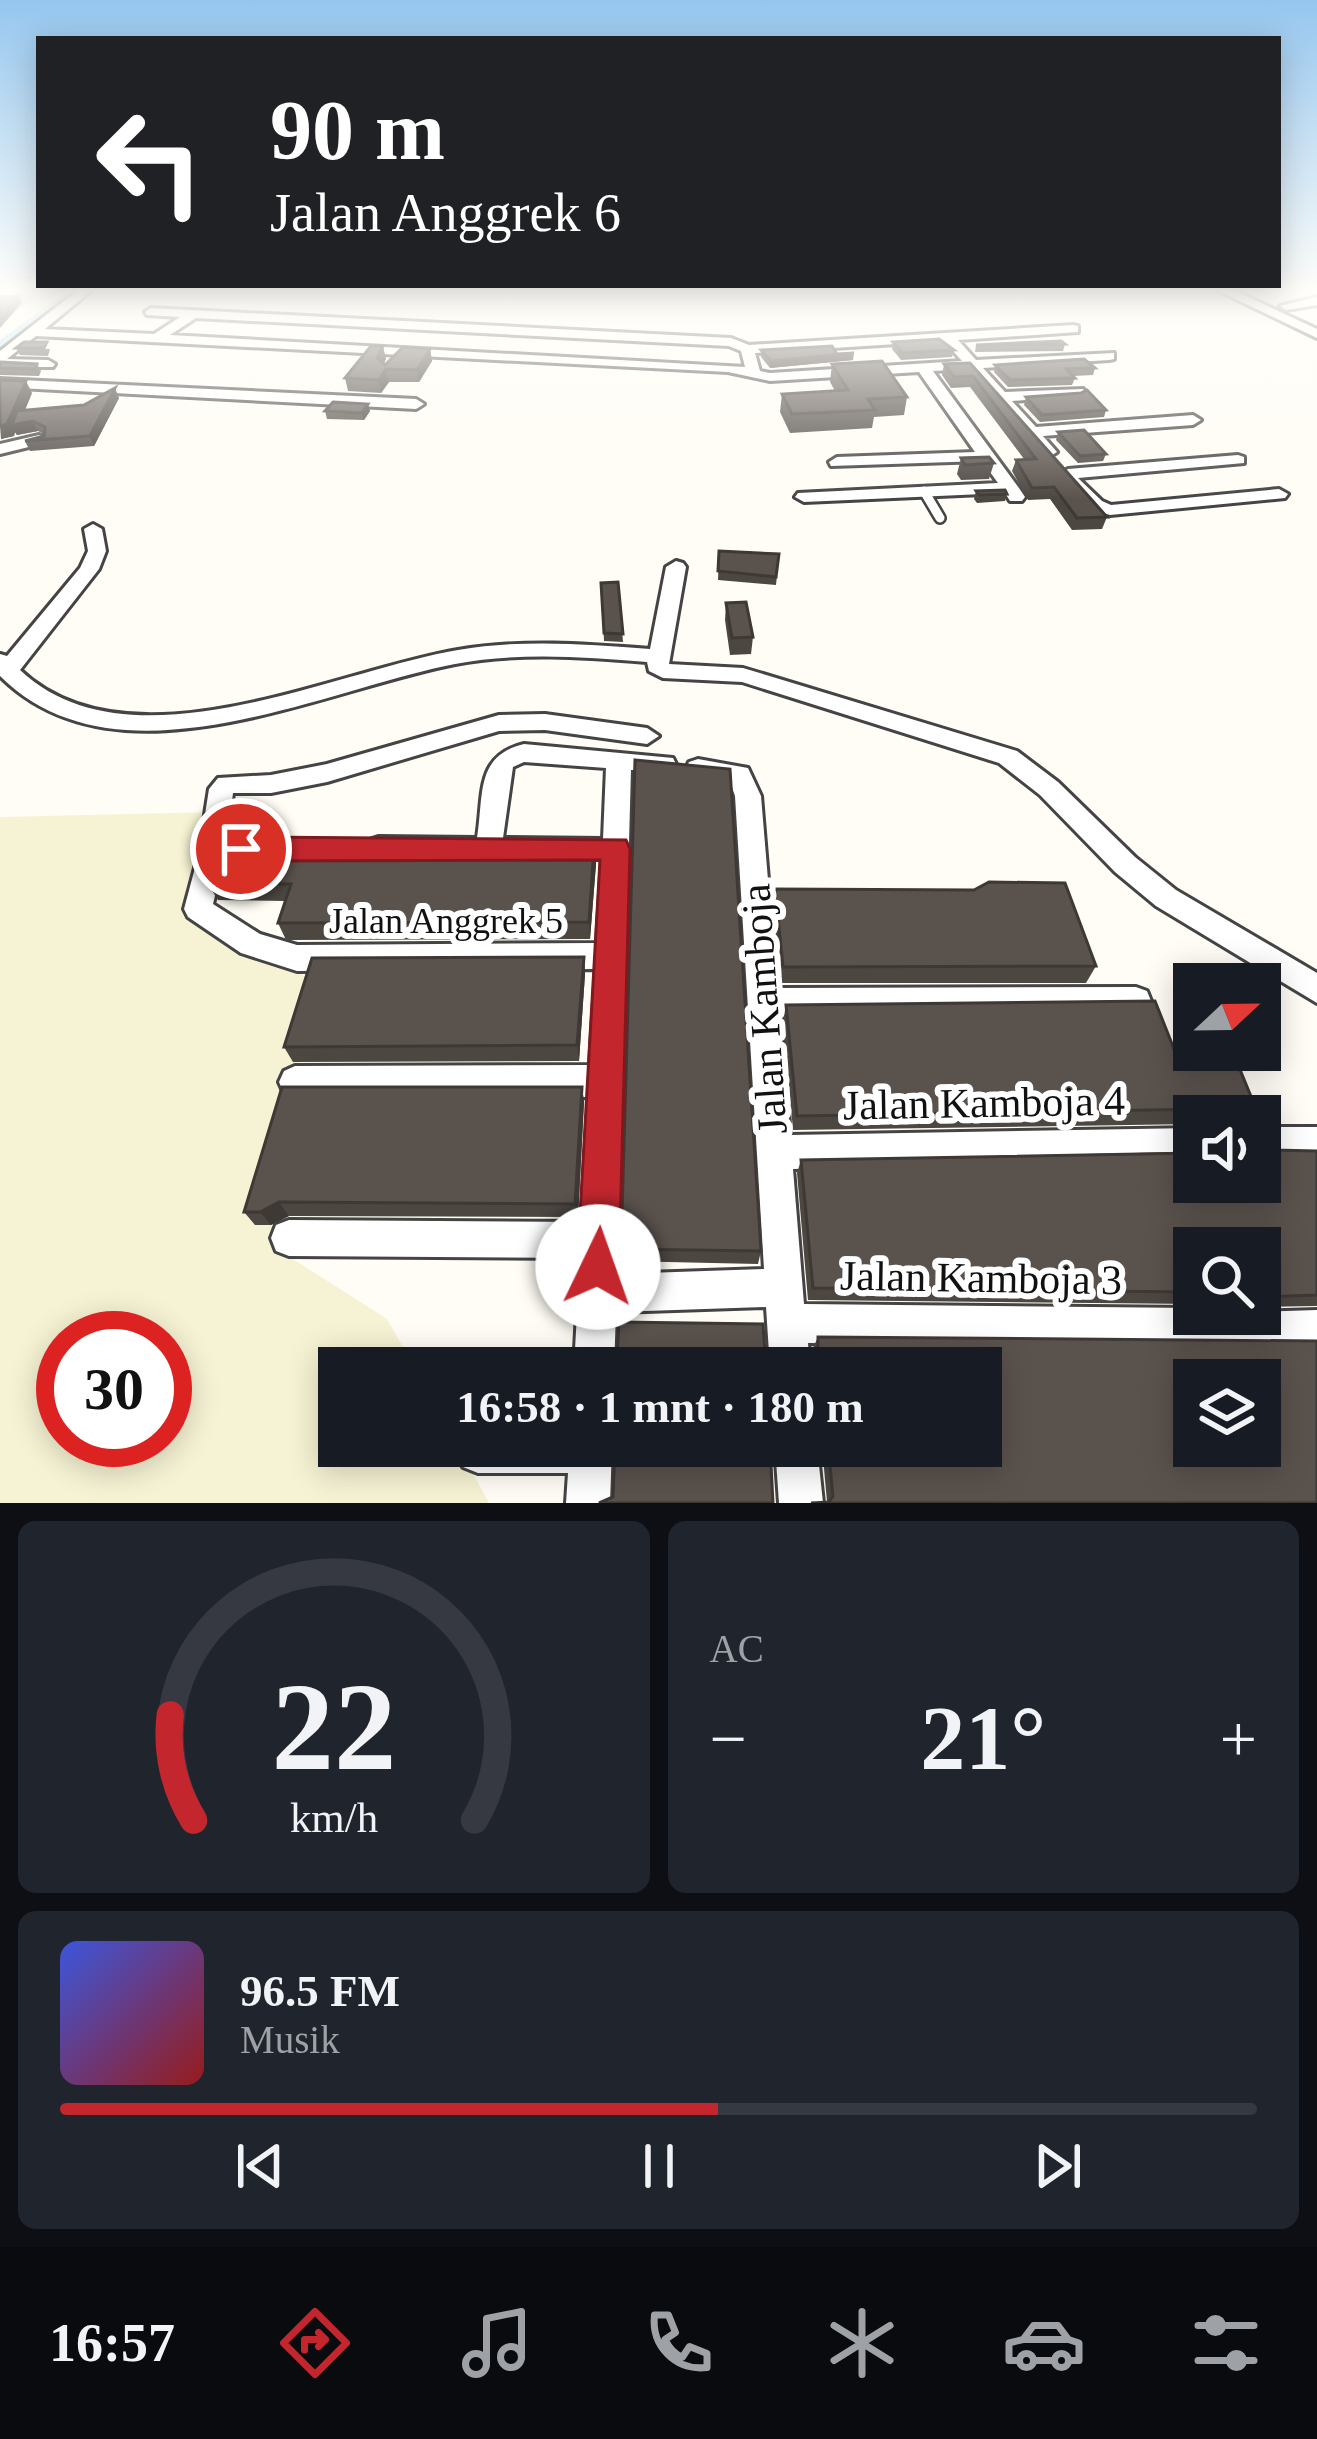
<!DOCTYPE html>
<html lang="id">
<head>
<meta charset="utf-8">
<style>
	body { margin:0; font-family:"Times New Roman",serif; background:#20242c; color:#f1f3f6; height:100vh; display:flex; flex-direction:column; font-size:45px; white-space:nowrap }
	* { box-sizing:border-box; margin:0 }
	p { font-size:39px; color:#9ea1a6 }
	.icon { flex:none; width:66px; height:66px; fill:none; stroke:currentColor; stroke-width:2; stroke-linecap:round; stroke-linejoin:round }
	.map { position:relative; height:1503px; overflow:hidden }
	.details { display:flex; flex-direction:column; gap:18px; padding:18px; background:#0d0f14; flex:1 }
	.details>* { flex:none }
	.banner { position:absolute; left:36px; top:36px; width:1245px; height:252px; border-radius:0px; box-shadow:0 6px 30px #0003; background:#202124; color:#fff; overflow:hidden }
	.needle { width:78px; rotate:68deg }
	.controls { position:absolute; left:1173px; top:963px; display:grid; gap:24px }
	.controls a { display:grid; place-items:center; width:108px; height:108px; border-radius:0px; background:#171b24; box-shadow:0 6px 30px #0003; font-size:60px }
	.speed { position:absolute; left:36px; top:1311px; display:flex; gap:24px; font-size:60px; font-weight:700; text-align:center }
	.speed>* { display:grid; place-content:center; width:156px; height:156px; border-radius:50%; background:#171b24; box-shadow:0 6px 30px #0003; line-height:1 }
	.speed .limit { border:18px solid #d22; background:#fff; color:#111 }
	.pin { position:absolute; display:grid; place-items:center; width:102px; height:102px; color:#fff; margin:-51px; border:6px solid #fff; border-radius:50%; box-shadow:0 3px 12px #0007 }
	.me { position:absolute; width:132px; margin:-66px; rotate:3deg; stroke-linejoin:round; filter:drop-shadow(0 0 9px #0008) }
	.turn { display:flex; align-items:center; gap:42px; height:252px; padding:0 36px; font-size:54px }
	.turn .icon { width:156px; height:156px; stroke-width:2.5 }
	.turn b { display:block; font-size:84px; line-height:102px }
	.big { font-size:90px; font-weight:700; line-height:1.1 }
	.details .card { flex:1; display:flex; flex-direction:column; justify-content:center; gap:18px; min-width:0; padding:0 42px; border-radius:18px; background:#20242c }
	.details .dial { align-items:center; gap:0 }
	.dial svg { height:312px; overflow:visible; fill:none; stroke:#363941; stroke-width:7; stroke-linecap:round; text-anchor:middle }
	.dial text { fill:#f1f3f6; stroke:none }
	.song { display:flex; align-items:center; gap:36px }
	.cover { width:144px; height:144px; border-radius:18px; background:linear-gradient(135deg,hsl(230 70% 55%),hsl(0 70% 35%)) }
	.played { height:12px; border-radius:6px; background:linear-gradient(90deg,#c4262e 55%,#363941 55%) }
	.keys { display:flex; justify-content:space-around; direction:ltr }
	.heat { display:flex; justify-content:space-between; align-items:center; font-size:66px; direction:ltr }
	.details .tiles { flex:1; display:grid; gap:18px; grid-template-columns:1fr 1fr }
	.card:last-child { grid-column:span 2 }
	.trip { position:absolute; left:318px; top:1347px; width:684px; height:120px; border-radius:0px; background:#171b24; box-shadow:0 6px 30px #0003; font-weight:700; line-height:120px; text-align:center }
	.menu { display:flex; height:192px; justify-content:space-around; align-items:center; background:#090b0e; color:#9ea1a6 }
	.menu .icon { width:84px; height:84px }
	.menu .selected { color:#c4262e }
	.menu b { font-size:54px; color:#f1f3f6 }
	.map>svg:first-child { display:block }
	.farmland { fill:#f6f3d4; fill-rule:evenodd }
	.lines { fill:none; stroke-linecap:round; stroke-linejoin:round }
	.canal { fill:#b9e0f7; fill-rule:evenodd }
	.river { fill:#b9e0f7; fill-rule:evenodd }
	.service-casing { stroke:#444; stroke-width:14 }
	.minor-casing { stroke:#444; stroke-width:6 }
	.service { stroke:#fff; stroke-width:9 }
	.minor { fill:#fff; fill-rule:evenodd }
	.wall { fill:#4d4742; fill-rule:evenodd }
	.shaded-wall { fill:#3f3936 }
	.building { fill:#5a524d; stroke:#3f3936; stroke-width:3; fill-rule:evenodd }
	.route { fill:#c4262e; stroke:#7f191e; stroke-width:3 }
	.labels { text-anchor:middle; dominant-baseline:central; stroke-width:12; stroke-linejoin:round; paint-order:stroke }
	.street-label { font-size:36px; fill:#111; stroke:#fff }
	.near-street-label { font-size:42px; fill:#111; stroke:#fff }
</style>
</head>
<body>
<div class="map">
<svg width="1317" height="1503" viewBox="0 0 1317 1503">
	<rect width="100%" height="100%" fill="#fffdf5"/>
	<path class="farmland" d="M216,812L190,919L307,977L282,1252L387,1319L415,1368H339V1446H458L489,1503H0V817ZM63,1338H165V1440H63Z"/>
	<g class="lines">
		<polygon class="canal" points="69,290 85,290 0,352 0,340"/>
		<polygon class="river" points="21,290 48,290 0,321 0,304"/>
		<defs>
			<polyline id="service" points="924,491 940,518"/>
			<g id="minor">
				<path d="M78,290H92L45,329L154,334L180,317L147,315L145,312L151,308L731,338L749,345L1073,325L1078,326V332L958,340L976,360L1114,353V359L1109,360L983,368L1005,392L1083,389L1085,392L1078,396L1012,401L1036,427L1193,415L1201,420L1193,425L1043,436L1057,452L1049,457L1043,455L968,369L933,371L1019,488L1025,497L1022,501H1010L1005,493L804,502L795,497L798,493L998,483L982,461L831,466L829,462L837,457L975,452L919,372L770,381L728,372L36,336L7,359L48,360L55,364L53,367H0V351ZM196,318L729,346L741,351L745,367L170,335ZM944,341L962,361L770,373L760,371L755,353Z"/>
				<polygon points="1217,290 1233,290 1317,329 1317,338"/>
				<polygon points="1317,297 1317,305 1286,310 1280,306"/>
				<polygon points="0,379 416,399 424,404 416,409 0,387"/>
				<polygon points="39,435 45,437 45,443 0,454 0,444"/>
				<polygon points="1238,455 1244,457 1244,463 1078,478 1102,501 1111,505 1279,489 1288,494 1285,498 1110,515 1090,509 1067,483 1073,479 1060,474 1068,469"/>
				<path d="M93,524L102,529L106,551L99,569L20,670C129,773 333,671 458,650C521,639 586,644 650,649L666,567L676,561L683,563L686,567L669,664L743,668L1017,751L1058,782L1135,857L1176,890L1317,973V1003L1156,906L1115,872L1040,795L999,763L742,682L663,678L649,671L647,662C584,657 518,652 455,664C321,690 117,793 0,676V654L7,656L80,568L88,551L84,529Z"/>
				<path d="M545,714L647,728L659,736L647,744L545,730L499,731L327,782L271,793H233L227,841L257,842L261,849L257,856L223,862L213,904L260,934L297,945L597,943L602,859L378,857L369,854L365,847L369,840L378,837L477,838C484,794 475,756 524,744L673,758L676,764L673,770H631L617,1274L764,1269L735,796L730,782L689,774L686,768L689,762L698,759L748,768L761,796L777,988L1136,987L1147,991L1151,1001L1147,1011L1136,1015L780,1016L790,1135L1194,1128V1162L793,1169L804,1304L1194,1308V1314L1317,1310V1348L808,1343L810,1368H770L766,1307L616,1312L614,1368H574L580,1258L289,1256L276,1251L271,1238L276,1225L289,1220L582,1222L589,1097L295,1098L284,1093L279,1082L284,1071L295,1066L590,1065L596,969L297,971L241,953L188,917L184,909L199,853L209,789L218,778L271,775L327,764L499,715ZM524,762L606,768L603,839L503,838L513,767Z"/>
				<rect x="1260" y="1127" width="57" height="34"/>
				<polygon points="459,1446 612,1446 610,1503 566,1503 568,1473 478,1473 463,1467 457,1452"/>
				<polygon points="775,1446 817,1446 823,1503 779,1503"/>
			</g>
		</defs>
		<use href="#service" class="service-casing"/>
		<use href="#minor" class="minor-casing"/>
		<use href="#service" class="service"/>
		<use href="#minor" class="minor"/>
	</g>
	<g class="wall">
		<polygon points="893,342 954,350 952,357 901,360 892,349"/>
		<polygon points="1065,344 1063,351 975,352 976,345"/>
		<polygon points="16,348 50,349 48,356 20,355"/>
		<polygon points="430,349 432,361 419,382 389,382 381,393 348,391 345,378 386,359 384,363 385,365"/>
		<polygon points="761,350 853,360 770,368 761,357"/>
		<polygon points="0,362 37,364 41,371 39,376 0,375"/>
		<polygon points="970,363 1107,517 1102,529 1072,530 1050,499 1028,500 1012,471 1016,460 1024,459 970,387 951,388 942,375 944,364"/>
		<polygon points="832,364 907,397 904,415 874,417 872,428 790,433 780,412 782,394 835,391 830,382"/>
		<polygon points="995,365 1095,368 1093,375 1073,376 1075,378 1072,385 1008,387 994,372"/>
		<polygon points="32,393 25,410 84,405 119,398 94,446 30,451 25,441 44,436 44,434 38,431 17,435 15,432 14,436 1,439"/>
		<polygon points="1026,397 1106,410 1104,417 1040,422 1024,405"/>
		<polygon points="325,411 370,411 364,420 327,419"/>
		<polygon points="1058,432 1106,454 1103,461 1078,463 1056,440"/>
		<polygon points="961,458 994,463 989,479 961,480 957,474"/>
		<polygon points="976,491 1007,494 1005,501 977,503 974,499"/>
		<polygon points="719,551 779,554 776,585 718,580"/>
		<polygon points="618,582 623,642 604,641 601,583"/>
		<polygon points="726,603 753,637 751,654 730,655 725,620"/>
		<polygon points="594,847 596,864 590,939 286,940 278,923 285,901 218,900 208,884"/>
		<polygon points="775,889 1096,966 1086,983 780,983 773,906"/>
		<polygon points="584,957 585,974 579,1061 293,1062 284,1047"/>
		<polygon points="786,1005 1176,1054 1259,1116 1194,1116 1194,1124 793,1130 783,1020"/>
		<polygon points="582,1087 584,1102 578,1217 289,1216 271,1225 255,1225 244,1212"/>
		<polygon points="1273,1150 1317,1151 1317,1306 1260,1307 1260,1248 1194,1248 1194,1304 808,1300 797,1173 801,1160"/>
		<polygon points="621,1249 761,1251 758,1264 622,1261"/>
		<path d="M818,1337L1317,1341V1503H810L827,1502L822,1446H981V1368H797L799,1363L813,1362V1348ZM1194,1380H1260V1446H1194Z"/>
	</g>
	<g class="shaded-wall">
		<polygon points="19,296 22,303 0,328 0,317"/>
		<polygon points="383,346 386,359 380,371 377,358"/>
		<polygon points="430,349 432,361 419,382 417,370"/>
		<polygon points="854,353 853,360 770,368 771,361"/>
		<polygon points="386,369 389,382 381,393 379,380"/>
		<polygon points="26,381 32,393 19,424 33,421 38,431 17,435 15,432 14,436 1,439 0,426"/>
		<polygon points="115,388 119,398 94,446 90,436"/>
		<polygon points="368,404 370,411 364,420 362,413"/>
		<polygon points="594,847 596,864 590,939 589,922"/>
		<polygon points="584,957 585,974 579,1061 577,1045"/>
		<polygon points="582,1087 584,1102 578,1217 575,1204"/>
		<polygon points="279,1202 289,1216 271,1225 260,1212"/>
	</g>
	<g class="building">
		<polygon points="19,296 0,317 0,297"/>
		<polygon points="939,339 954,350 903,353 893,342"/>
		<polygon points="1061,341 1065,344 976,345"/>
		<polygon points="24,342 47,342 44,348 16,348"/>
		<polygon points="371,346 383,346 377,358 385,365 403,347 430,349 417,370 386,369 379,380 345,378"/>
		<polygon points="832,346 837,354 854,353 771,361 761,350"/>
		<polygon points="1084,359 1095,368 1066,369 1075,378 1010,380 995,365"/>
		<polygon points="882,361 907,397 868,399 875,410 792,414 782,394 848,390 832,364"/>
		<polygon points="0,362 37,364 35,369 0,368"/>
		<polygon points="970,363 1107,517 1077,518 1054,487 1032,488 1016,460 1036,459 973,376 954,377 944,364"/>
		<polygon points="0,380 26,381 7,424 0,426"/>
		<polygon points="115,388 90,436 25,441 44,436 45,427 33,421 12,425 17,411 84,405"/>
		<polygon points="1087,390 1106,410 1042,415 1026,397 1081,393"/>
		<polygon points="333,402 368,404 362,413 325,411"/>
		<polygon points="1084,430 1106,454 1080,456 1058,432"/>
		<polygon points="989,457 994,463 965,465 961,458"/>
		<polygon points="1005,490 1007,494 979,495 976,491"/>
		<polygon points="719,551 779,554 776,577 718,571"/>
		<polygon points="618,582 623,634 604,633 601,583"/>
		<polygon points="746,602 753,637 732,638 726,603"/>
		<polygon points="635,760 730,769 761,1251 621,1249"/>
		<polygon points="594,847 589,922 278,923 291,884 208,884 220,848"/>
		<polygon points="989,882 1065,883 1096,966 783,967 775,889 974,890"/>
		<polygon points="584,957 577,1045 284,1047 312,958"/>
		<polygon points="1155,1001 1176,1054 1234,1055 1259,1116 1213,1116 1208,1109 797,1116 786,1005"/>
		<polygon points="282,1087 582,1087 575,1204 279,1202 260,1212 244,1212"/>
		<polygon points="1260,1118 1273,1150 1317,1151 1317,1295 1260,1297 1260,1248 1194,1248 1194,1292 813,1288 801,1160 1194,1153 1194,1182 1260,1182"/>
		<polygon points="619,1322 763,1324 766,1368 605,1368 605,1363 617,1358"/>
		<path d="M818,1337L1317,1341V1503H811L829,1502L833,1496L828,1446H981V1368H800L799,1363L818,1361ZM1194,1380H1260V1446H1194Z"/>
		<polygon points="615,1446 770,1446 773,1503 599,1503 613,1497"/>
	</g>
	<linearGradient id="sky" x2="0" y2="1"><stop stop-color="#95c6ee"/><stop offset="0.58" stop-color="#fffefa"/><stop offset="1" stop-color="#fffefa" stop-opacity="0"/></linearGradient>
	<rect width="1317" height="500" fill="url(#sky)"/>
	<polygon class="route" points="241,837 626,840 630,849 619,1267 613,1282 598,1288 583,1282 577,1267 600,860 241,861 230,857 226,849 230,841"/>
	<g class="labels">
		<g class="street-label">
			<text x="446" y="921">Jalan Anggrek 5</text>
		</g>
		<g class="near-street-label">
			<text transform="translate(764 1009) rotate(-94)">Jalan Kamboja</text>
			<text transform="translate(984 1103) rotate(-1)">Jalan Kamboja 4</text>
			<text transform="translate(981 1278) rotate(1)">Jalan Kamboja 3</text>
		</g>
	</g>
</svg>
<div class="controls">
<a><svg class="needle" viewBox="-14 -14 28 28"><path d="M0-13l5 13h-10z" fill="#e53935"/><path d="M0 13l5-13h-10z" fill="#9ea1a6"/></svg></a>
<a><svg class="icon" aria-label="sound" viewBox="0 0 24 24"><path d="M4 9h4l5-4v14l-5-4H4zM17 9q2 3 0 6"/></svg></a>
<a><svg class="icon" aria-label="search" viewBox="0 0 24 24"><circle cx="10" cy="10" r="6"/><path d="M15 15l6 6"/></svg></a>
<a><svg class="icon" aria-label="layers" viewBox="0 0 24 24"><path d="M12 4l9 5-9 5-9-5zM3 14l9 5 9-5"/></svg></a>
</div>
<div class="speed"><div class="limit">30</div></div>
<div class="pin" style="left:241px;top:849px;background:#d93025"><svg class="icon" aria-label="arrive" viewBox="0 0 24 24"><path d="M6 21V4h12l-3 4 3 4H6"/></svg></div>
<svg class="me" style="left:598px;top:1267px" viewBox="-20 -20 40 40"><circle r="19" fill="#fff"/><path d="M0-13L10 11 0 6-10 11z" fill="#c4262e"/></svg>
<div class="trip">16:58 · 1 mnt · 180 m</div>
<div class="banner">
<div class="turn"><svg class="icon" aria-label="left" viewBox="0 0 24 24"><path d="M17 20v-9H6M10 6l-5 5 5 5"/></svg><div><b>90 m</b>Jalan Anggrek 6</div></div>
</div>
</div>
<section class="details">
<div class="tiles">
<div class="card dial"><svg viewBox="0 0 100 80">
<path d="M14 69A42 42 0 1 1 86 69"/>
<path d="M14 69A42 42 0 0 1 8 42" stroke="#c4262e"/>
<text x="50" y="56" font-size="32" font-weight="700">22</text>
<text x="50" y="72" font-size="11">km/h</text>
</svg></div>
<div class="card"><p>AC</p>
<div class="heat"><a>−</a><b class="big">21°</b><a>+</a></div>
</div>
<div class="card">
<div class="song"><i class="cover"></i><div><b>96.5 FM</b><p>Musik</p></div></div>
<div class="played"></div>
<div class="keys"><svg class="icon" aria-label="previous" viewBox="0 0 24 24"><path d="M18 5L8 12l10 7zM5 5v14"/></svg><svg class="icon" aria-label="pause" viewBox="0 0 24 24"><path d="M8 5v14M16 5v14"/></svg><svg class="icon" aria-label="next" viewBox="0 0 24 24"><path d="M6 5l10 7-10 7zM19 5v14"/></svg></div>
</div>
</div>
</section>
<nav class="menu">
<b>16:57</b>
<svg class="icon selected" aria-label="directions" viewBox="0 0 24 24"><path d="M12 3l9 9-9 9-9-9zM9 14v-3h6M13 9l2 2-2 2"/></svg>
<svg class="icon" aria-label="music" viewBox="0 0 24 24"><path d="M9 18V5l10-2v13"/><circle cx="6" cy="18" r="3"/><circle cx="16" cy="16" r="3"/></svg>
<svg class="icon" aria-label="phone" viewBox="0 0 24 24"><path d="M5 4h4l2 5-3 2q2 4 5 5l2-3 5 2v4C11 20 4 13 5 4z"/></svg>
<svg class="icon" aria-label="climate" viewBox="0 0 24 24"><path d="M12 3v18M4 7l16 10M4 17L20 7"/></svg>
<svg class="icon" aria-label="car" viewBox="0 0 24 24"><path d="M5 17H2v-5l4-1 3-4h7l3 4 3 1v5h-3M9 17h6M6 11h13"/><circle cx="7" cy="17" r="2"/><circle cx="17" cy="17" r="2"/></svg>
<svg class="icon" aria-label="filters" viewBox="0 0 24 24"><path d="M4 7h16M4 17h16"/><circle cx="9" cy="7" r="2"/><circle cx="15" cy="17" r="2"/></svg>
</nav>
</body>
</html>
